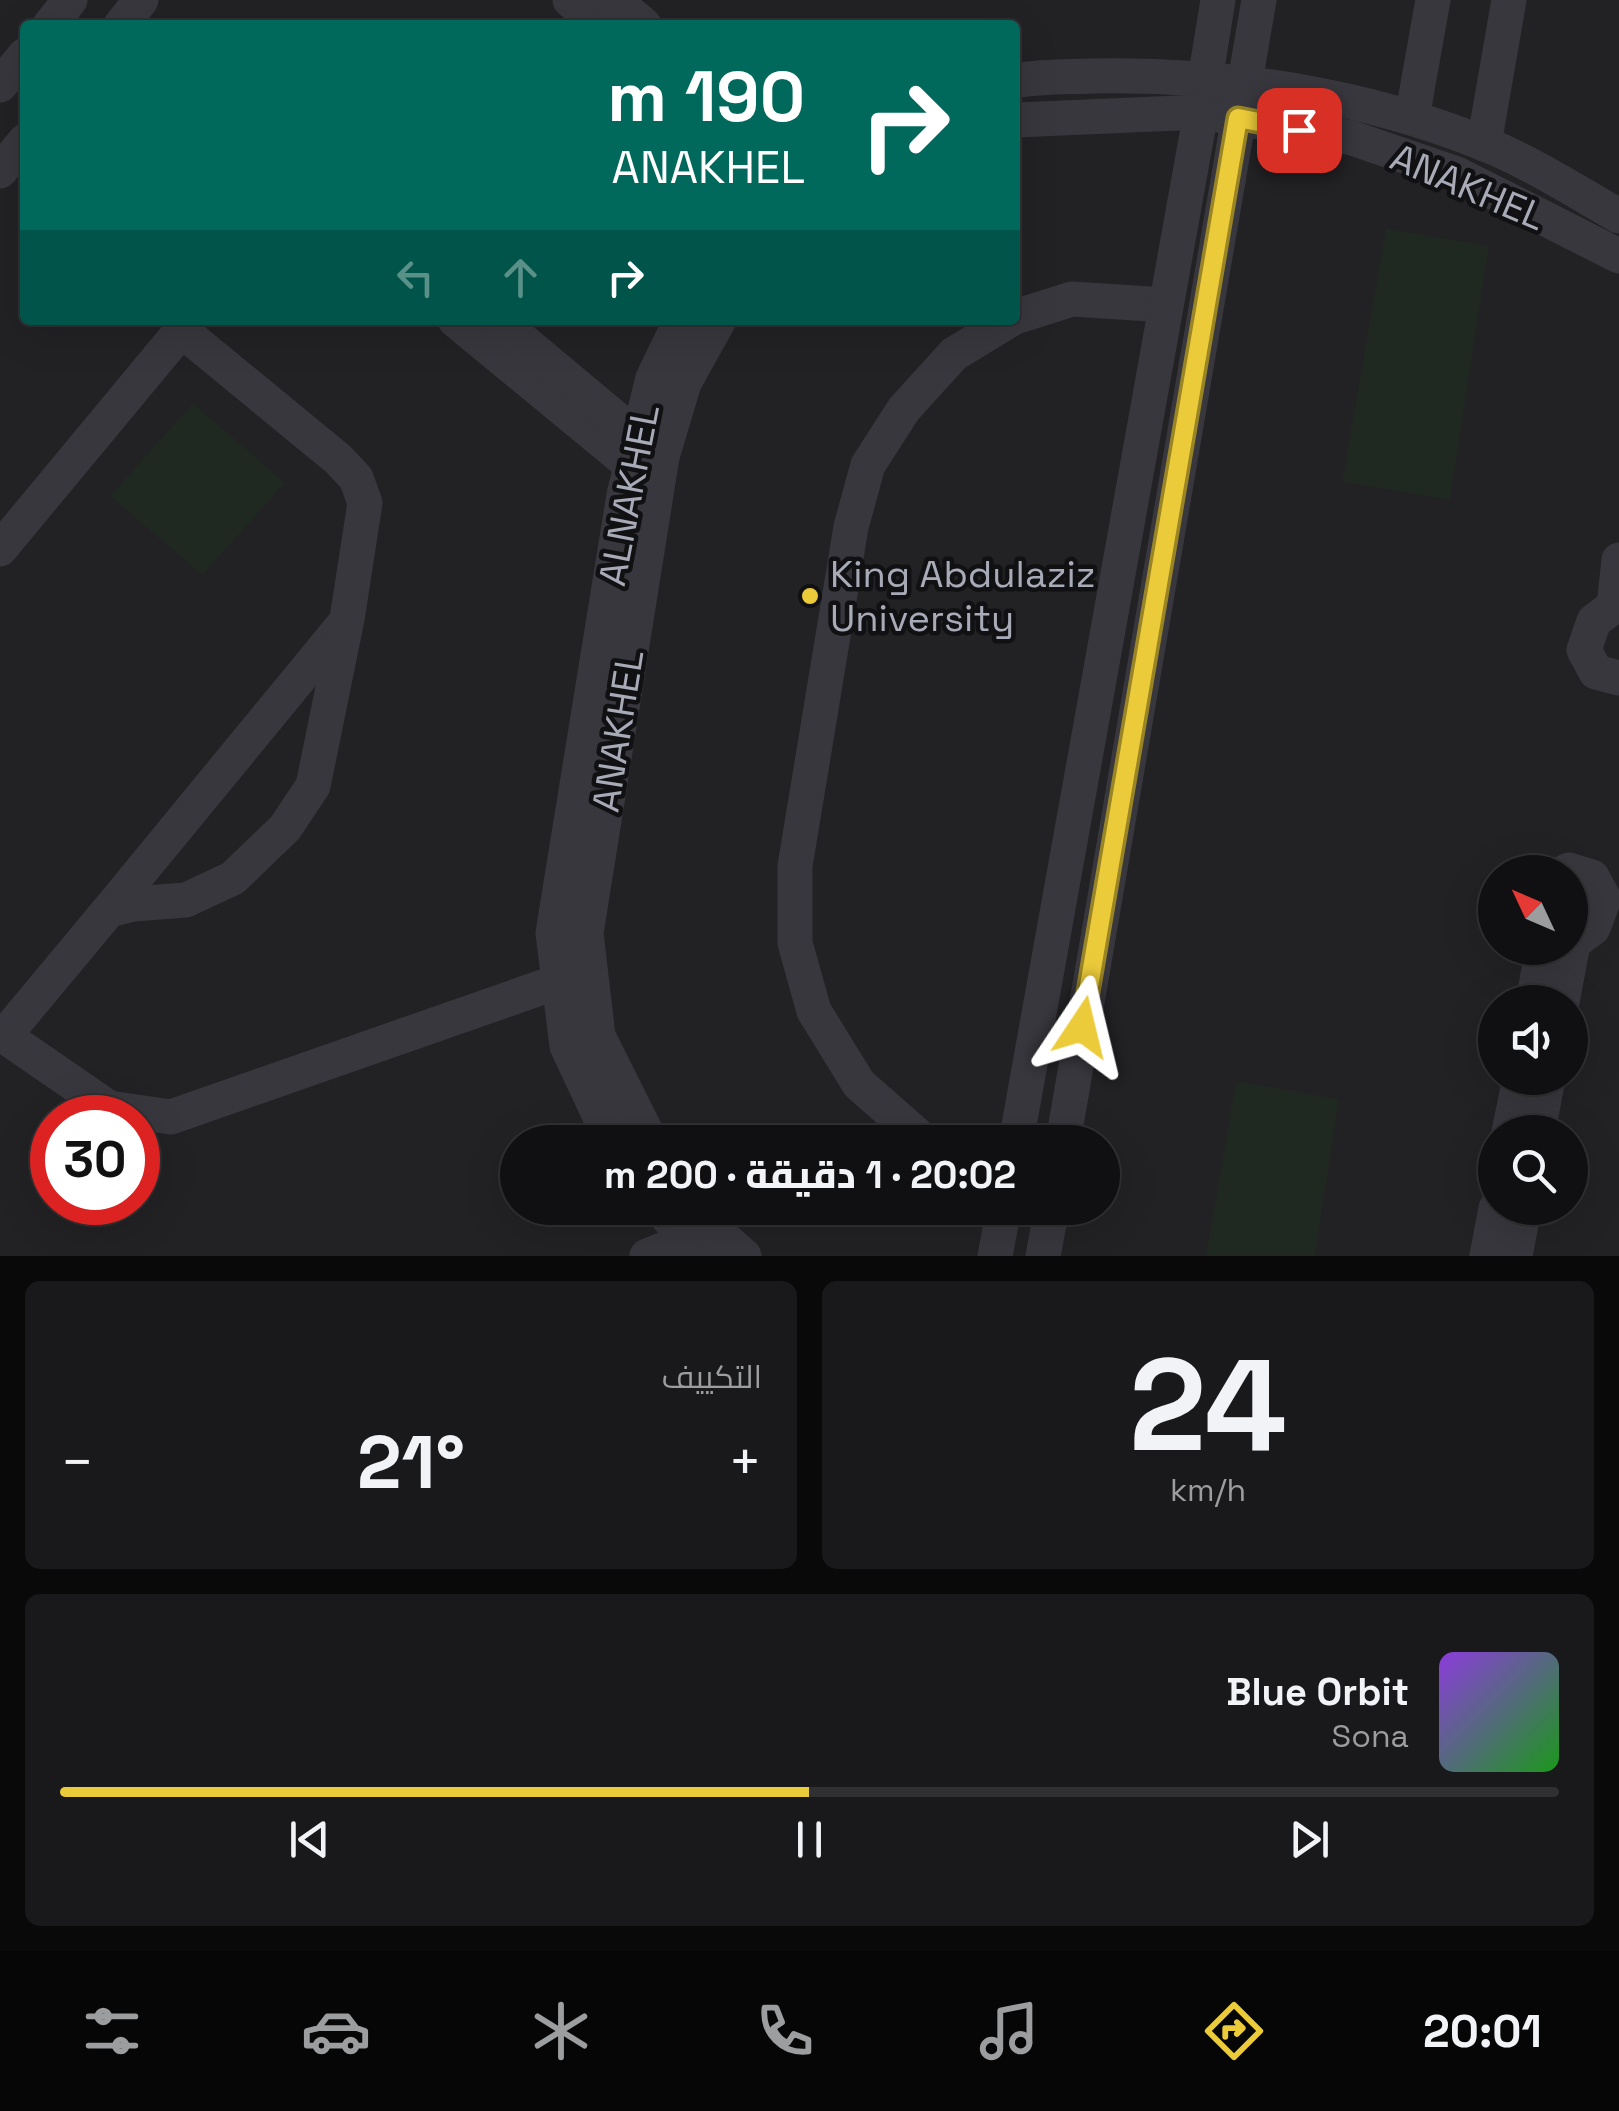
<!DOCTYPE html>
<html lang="ar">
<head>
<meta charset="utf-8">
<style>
	body { margin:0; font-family:"Space Grotesk",Cairo,sans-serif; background:#19191b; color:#f1f3f6; direction:rtl; height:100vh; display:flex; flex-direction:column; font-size:38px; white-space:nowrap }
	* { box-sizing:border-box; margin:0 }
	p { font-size:32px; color:#9c9d9f }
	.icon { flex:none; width:55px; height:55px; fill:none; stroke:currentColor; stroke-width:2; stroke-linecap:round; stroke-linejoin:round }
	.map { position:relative; height:1256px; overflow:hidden; direction:ltr }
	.panel { display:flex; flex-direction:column; gap:25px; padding:25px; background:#09090a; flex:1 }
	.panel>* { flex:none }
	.guide { position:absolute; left:20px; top:20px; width:1000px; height:305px; border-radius:10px; box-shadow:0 10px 40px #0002,0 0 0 2px #303032; direction:rtl; background:#00695c; color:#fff; overflow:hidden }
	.needle { width:65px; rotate:314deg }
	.controls { position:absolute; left:1478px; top:855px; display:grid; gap:20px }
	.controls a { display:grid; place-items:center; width:110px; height:110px; border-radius:50%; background:#101012; box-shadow:0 10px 40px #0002,0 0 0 2px #303032; font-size:50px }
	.speed { position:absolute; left:30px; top:1095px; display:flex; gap:20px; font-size:50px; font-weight:700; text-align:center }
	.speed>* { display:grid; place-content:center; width:130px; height:130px; border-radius:50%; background:#101012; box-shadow:0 10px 40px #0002,0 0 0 2px #303032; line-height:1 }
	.speed .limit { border:15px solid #d22; background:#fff; color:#111 }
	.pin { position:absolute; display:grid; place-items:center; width:85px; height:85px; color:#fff; margin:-42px; border-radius:20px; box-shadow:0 5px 15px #0006 }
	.me { position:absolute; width:110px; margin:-55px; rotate:10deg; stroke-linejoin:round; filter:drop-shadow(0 0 8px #0008) }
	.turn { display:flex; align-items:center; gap:35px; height:210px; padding:0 50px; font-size:45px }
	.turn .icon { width:130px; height:130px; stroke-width:2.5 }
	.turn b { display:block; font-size:70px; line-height:85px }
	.lanes { display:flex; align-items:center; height:95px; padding:0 50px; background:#0003; justify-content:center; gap:50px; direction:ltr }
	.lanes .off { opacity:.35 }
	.big { font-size:75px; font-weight:800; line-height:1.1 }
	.panel .card { flex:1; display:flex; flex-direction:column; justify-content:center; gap:15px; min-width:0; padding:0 35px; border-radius:15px; background:#19191b }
	.panel .dial { align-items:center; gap:0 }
	.dial b { font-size:130px; line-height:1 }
	.song { display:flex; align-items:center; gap:30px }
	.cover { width:120px; height:120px; border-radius:15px; background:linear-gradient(135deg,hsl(270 70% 55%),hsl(120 70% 35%)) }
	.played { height:10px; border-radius:5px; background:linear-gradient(90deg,#eccb3a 50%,#303032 50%) }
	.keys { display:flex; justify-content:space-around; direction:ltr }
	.heat { display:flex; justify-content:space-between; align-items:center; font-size:55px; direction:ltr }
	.panel .tiles { flex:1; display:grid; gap:25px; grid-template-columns:1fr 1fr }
	.card:last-child { grid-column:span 2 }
	.trip { position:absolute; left:500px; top:1125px; width:620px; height:100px; border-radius:50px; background:#101012; box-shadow:0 10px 40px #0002,0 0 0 2px #303032; font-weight:800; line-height:100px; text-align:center; direction:rtl }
	.tab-bar { display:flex; height:160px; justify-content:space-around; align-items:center; background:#060607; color:#9c9d9f }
	.tab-bar .icon { width:70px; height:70px }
	.tab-bar .selected { color:#eccb3a }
	.tab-bar b { font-size:45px; color:#f1f3f6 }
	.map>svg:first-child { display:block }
	.built { fill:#222225; fill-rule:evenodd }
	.green { fill:#202822 }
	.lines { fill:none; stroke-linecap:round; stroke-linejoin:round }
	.street { stroke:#37373d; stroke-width:35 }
	.route-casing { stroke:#998426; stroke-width:25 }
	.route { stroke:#eccb3a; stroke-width:18 }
	.poi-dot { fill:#eccb3a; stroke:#111113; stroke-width:4 }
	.labels { text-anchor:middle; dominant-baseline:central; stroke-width:9; stroke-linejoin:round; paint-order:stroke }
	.street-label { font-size:38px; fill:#a8abb7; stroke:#111113 }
	.poi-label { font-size:38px; fill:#a8abb7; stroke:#111113; text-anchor:start }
</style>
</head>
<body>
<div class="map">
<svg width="1619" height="1256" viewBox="0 0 1619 1256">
	<rect width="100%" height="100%" fill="#161618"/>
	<path class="built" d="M0,0H1619V1256H0ZM25,25H1015V320H25ZM1495,872H1570V948H1495ZM1495,1002H1570V1078H1495ZM52,1118H138V1202H52ZM1495,1132H1570V1208H1495ZM518,1142H1102V1208H518Z"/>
	<g class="green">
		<polygon points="1386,228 1489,246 1450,500 1342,482"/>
		<polygon points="193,403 285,483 202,575 110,496"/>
		<polygon points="1236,1081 1339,1099 1315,1256 1206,1256"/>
	</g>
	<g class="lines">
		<g class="street">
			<polyline points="570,0 600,25"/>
			<polyline points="614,0 644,25"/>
			<polyline points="50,25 70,0"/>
			<polyline points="121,25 141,0"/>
			<polyline points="1205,80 1218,0"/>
			<path d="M1015,81C1040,76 1066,77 1091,76C1223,73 1362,94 1485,144C1532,163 1575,191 1619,216"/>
			<polyline points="0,85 25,55"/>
			<polyline points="1412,118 1433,0"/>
			<polyline points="1015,120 1201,112 1352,138 1457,174 1619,256"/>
			<polyline points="1484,144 1509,0"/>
			<polyline points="0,171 25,141"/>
			<polyline points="1015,317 1072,299 1166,305"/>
			<polyline points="455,320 631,465"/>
			<polyline points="498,320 638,437"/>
			<polyline points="0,549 190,320"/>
			<polyline points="1619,560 1614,606 1594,621 1584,650 1596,672 1619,678"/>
			<polyline points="109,910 344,624"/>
			<polyline points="1533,1002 1543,948"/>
			<polyline points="1562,1002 1573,943 1593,928 1604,899 1592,877 1569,870 1565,872"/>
			<polyline points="0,1033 109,1108 171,1117 557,982"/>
			<polyline points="4,1036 109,910 133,904 186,900 233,878 285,828 313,786 347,619 365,503 356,478 338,459 181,330"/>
			<polyline points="1509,1132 1520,1078"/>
			<polyline points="1538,1132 1548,1078"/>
			<polyline points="612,1142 567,1046 553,933 624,495 653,378 681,320"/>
			<polyline points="651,1142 598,1036 586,933 662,457 684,383 719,320"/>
			<polyline points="925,1142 859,1084 814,1011 795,943 795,866 851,527 868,465 904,409 954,354 1010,320"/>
			<polyline points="1016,1142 1201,112"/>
			<polyline points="1063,1142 1259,0"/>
			<polyline points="660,1208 700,1256"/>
			<polyline points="694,1208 703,1220 744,1256"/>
			<polyline points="647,1256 685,1241"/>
			<polyline points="995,1256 1004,1208"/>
			<polyline points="1043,1256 1052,1208"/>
			<polyline points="1487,1256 1496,1208"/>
			<polyline points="1515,1256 1524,1208"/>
		</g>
	</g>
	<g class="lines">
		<defs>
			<polyline id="route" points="1082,1027 1238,118 1299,130"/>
		</defs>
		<use href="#route" class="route-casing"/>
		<use href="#route" class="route"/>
	</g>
	<circle class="poi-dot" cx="810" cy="596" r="10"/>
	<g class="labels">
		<g class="street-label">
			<text transform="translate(1468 187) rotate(23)">ANAKHEL</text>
			<text transform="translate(629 495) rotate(-79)">ALNAKHEL</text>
			<text transform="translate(618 731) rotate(-81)">ANAKHEL</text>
		</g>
		<g class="poi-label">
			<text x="830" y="574">King Abdulaziz<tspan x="830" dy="44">University</tspan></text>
		</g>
	</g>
</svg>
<div class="controls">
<a><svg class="needle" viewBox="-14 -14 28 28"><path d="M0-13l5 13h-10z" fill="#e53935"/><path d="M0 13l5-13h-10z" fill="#9c9d9f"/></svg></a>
<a><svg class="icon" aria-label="sound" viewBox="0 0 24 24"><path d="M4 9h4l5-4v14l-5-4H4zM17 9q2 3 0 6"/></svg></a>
<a><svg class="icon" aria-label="search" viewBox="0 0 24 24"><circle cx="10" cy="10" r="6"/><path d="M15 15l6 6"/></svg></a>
</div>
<div class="speed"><div class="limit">30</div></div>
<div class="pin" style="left:1299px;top:130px;background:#d93025"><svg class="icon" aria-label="arrive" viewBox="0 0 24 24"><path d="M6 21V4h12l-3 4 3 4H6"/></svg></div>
<svg class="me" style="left:1082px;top:1027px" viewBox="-20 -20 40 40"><path d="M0-17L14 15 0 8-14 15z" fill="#eccb3a" stroke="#fff" stroke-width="4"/></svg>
<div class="trip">20:02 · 1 دقيقة · 200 m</div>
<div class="guide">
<div class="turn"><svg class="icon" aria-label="right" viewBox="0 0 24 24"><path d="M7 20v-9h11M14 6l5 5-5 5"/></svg><div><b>190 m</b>ANAKHEL</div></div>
<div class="lanes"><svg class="icon off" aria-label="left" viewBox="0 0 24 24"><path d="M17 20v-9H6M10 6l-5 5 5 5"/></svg><svg class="icon off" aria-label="ahead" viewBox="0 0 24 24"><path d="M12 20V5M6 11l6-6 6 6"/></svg><svg class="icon" aria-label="right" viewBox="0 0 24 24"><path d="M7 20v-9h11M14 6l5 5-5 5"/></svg></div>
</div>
</div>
<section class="panel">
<div class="tiles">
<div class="card dial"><b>24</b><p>km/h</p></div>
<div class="card"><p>التكييف</p>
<div class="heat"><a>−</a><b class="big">21°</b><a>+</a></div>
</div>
<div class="card">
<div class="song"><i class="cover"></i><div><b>Blue Orbit</b><p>Sona</p></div></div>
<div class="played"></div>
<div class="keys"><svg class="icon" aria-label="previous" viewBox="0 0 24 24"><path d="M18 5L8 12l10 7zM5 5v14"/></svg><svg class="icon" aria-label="pause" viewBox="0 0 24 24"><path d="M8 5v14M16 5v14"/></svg><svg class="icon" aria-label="next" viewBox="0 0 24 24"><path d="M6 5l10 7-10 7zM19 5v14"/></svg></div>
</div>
</div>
</section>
<nav class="tab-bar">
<b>20:01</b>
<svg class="icon selected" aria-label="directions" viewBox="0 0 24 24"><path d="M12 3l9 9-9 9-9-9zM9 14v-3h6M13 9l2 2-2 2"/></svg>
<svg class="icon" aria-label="music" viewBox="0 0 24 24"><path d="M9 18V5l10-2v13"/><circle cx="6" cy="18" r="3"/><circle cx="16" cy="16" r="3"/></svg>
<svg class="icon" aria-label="phone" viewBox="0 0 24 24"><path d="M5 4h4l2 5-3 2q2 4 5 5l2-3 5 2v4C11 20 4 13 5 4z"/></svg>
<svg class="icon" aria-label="climate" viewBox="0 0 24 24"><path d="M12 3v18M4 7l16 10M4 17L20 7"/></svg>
<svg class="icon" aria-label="car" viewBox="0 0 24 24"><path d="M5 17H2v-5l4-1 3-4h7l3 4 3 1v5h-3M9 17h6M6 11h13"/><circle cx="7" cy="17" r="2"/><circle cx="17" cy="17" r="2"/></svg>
<svg class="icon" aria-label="filters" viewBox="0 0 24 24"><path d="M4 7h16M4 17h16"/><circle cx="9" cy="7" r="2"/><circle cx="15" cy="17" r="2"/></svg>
</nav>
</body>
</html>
